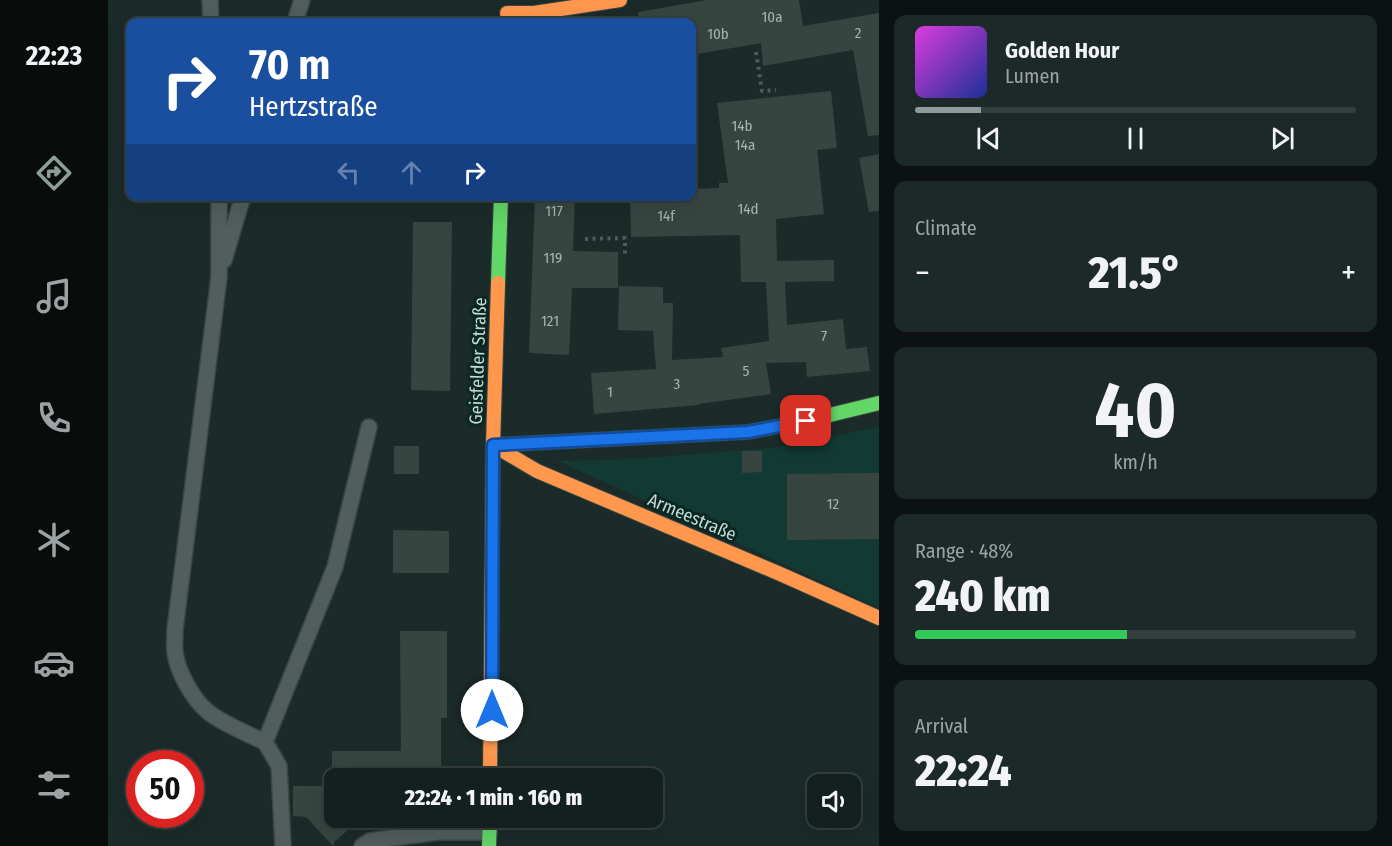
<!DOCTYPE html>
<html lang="en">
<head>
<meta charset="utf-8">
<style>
	body { margin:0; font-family:"Fira Sans Condensed",sans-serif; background:#1d2828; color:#f1f3f6; height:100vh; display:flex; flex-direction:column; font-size:22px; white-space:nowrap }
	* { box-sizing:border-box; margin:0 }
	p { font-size:20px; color:#9da3a4 }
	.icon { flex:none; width:33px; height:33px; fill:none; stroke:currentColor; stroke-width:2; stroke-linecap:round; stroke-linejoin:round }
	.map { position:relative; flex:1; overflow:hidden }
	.panel { display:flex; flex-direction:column; gap:15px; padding:15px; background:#0b1211; width:513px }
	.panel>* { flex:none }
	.hud { position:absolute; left:18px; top:18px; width:570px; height:183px; border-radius:12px; box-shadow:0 6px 24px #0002,0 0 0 2px #333e3d; background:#1a4fa0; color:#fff; overflow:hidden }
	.tools { position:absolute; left:699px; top:774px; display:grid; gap:12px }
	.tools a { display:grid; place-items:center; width:54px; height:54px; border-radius:12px; background:#14201f; box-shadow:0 6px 24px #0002,0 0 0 2px #333e3d; font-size:30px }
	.speed { position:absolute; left:18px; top:750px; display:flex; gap:12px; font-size:30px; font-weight:700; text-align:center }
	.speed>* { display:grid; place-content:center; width:78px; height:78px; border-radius:50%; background:#14201f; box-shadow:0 6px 24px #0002,0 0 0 2px #333e3d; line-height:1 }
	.speed .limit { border:9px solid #d22; background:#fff; color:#111 }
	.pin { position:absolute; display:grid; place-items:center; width:51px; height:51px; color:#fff; margin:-26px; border-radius:12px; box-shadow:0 3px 9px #0006 }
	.me { position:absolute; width:66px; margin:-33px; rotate:0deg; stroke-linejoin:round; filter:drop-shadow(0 0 4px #0008) }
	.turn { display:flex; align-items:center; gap:21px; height:126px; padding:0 24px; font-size:27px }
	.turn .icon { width:78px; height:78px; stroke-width:2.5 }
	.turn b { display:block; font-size:42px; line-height:51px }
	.lanes { display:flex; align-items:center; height:57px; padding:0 24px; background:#0003; justify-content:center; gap:30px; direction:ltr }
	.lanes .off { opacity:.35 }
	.big { font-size:45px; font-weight:800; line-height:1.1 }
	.panel .tile { flex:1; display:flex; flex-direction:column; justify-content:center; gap:9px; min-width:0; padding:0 21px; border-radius:12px; background:#1d2828 }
	.panel .dial { align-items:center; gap:0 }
	.dial b { font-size:78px; line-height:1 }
	.song { display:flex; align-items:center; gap:18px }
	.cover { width:72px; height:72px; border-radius:9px; background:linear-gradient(135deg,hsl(300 70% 55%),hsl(230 70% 35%)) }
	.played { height:6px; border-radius:3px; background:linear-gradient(90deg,#8d9d9a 15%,#333e3d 15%) }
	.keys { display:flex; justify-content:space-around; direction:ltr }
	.heat { display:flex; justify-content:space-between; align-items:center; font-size:33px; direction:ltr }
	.charge { height:9px; border-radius:4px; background:linear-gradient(90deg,#34c759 48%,#333e3d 0) }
	.trip { position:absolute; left:216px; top:768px; width:339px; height:60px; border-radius:12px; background:#14201f; box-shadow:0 6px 24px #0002,0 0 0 2px #333e3d; font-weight:800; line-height:60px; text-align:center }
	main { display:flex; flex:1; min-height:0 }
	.dock { display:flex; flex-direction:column; width:108px; justify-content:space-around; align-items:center; background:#080d0c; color:#9da3a4 }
	.dock .icon { width:42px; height:42px }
	.dock .active { color:#8d9d9a }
	.dock b { font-size:27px; color:#f1f3f6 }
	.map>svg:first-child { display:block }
	.built { fill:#133933 }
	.building { fill:#374541 }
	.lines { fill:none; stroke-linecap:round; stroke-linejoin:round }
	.lane-casing { stroke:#3a4744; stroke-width:18 }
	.fast-casing { stroke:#3a4744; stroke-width:16 }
	.slow-casing { stroke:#3a4744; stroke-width:16 }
	.path { stroke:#515b59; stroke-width:4; stroke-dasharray:3 4.5; stroke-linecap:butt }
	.lane { stroke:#525e5c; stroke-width:15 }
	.fast { stroke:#63d668; stroke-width:14 }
	.slow { stroke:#ff974d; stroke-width:14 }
	.route-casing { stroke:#114b97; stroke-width:15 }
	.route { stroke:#1a73e8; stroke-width:10 }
	.labels { text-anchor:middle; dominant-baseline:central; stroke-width:6; stroke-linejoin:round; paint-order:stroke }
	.number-label { font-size:15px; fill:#a5b5b2 }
	.street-label { font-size:18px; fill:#cadad7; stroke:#092824 }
</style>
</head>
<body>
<main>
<nav class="dock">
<b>22:23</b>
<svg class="icon active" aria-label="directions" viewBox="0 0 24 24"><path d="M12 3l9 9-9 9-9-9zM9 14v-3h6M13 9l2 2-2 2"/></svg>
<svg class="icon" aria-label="music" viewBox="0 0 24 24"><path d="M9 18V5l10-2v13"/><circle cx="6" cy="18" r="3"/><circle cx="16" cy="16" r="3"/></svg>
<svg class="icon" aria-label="phone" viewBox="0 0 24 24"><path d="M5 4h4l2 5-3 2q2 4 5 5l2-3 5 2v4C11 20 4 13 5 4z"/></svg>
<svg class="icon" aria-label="climate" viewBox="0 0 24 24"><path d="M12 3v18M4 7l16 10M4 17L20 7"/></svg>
<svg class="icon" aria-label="car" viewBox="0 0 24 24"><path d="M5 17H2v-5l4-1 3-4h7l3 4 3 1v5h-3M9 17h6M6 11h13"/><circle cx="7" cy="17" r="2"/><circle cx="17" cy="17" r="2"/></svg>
<svg class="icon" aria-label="filters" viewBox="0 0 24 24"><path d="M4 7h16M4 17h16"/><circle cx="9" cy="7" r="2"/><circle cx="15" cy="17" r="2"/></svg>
</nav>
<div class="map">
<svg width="771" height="846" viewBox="0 0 771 846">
	<rect width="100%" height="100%" fill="#1b2b29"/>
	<polygon class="built" points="771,427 771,608 450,461 525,459 663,448"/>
	<g class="building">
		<polygon points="599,0 691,0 695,26 771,13 771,135 760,136 745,50 655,66 653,43 584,55 584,22 531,22 530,12"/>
		<polygon points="723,91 729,148 709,150 716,214 668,219 669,261 726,260 726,281 677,282 679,325 735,319 738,349 759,347 762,371 699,377 698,362 658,363 663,394 591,404 591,405 486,414 483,373 548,369 545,331 510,330 511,286 555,287 555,303 565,303 564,360 615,357 613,348 661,341 658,282 633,282 632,235 523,237 522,196 584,196 584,189 611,188 611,183 620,183 609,103"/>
		<polygon points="771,154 771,211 761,212 751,158"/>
		<polygon points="427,196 467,196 465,251 510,252 510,288 464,288 461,355 421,353"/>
		<polygon points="305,222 344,222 342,391 303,390"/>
		<rect x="286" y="446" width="25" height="28"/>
		<polygon points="634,451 654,451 654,472 634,473"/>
		<polygon points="771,473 771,539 679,540 679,474"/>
		<polygon points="285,530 341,531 341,573 285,573"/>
		<polygon points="292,631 339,631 339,718 333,718 333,778 224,778 224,751 293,751"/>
		<polygon points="185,786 226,786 226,818 254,818 226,842 226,846 225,846 198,817 185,816"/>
	</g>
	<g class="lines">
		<defs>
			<g id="lane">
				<polyline points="102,0 103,22"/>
				<polyline points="187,22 194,0"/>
				<path d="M111,196V277L67,629C67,637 66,645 67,653C70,672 84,698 99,711C113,723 140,734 157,742L227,567L261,427"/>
				<polyline points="116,260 135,196"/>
				<polyline points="157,742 171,766 175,846"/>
				<polyline points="254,846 262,841 330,832 381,832"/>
			</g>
			<g id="fast">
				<polyline points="390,283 393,196"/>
				<polyline points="385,445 640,432 697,421 771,403"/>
				<polyline points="381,846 382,818"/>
			</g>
			<g id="slow">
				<polyline points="399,13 426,13 512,0"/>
				<polyline points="385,445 429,471 670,573 771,618"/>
				<polyline points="382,778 385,445 390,283"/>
			</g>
		</defs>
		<use href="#lane" class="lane-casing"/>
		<use href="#fast" class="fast-casing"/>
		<use href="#slow" class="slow-casing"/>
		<g class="path">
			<polyline points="648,52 654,91 668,90"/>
			<polyline points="477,239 517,238 517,254"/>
		</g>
		<use href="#lane" class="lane"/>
		<use href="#fast" class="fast"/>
		<use href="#slow" class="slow"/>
	</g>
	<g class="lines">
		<defs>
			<polyline id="route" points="384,710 385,445 640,432 698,421"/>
		</defs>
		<use href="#route" class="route-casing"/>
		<use href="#route" class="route"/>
	</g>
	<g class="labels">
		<g class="number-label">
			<text x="664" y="17">10a</text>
			<text x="750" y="33">2</text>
			<text x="610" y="34">10b</text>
			<text x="634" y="126">14b</text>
			<text x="637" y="145">14a</text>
			<text x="640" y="209">14d</text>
			<text x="446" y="211">117</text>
			<text x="558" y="216">14f</text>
			<text x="445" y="258">119</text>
			<text x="442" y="321">121</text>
			<text x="716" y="336">7</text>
			<text x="638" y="371">5</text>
			<text x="569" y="384">3</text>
			<text x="502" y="392">1</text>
			<text x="725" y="504">12</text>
		</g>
		<g class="street-label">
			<text transform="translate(370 361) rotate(-88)">Geisfelder Straße</text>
			<text transform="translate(584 517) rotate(23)">Armeestraße</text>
		</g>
	</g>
</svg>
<div class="tools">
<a><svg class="icon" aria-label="sound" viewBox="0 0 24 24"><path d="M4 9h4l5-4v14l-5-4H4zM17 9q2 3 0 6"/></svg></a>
</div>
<div class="speed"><div class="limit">50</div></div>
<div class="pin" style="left:698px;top:421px;background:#d93025"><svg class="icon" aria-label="arrive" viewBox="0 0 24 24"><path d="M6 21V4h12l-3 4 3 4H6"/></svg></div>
<svg class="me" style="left:384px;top:710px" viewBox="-20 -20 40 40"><circle r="19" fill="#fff"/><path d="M0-13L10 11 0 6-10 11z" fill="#1a73e8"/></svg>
<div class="trip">22:24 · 1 min · 160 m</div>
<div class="hud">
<div class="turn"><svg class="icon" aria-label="right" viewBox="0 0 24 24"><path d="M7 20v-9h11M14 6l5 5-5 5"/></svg><div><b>70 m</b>Hertzstraße</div></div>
<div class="lanes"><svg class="icon off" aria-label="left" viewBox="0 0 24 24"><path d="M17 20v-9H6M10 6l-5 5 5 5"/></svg><svg class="icon off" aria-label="ahead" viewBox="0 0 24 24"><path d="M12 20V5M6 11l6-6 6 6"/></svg><svg class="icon" aria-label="right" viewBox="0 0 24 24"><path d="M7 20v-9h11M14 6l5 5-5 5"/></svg></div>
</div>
</div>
<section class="panel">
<div class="tile">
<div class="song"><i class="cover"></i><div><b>Golden Hour</b><p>Lumen</p></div></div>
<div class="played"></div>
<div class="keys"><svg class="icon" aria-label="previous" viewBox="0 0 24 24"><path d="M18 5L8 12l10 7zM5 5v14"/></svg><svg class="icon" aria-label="pause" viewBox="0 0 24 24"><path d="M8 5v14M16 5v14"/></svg><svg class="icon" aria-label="next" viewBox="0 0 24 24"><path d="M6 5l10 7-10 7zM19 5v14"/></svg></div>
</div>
<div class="tile"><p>Climate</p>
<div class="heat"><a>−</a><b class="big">21.5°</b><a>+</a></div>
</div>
<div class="tile dial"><b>40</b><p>km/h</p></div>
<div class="tile"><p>Range · 48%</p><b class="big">240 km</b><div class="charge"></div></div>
<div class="tile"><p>Arrival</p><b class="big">22:24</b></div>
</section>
</main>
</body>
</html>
